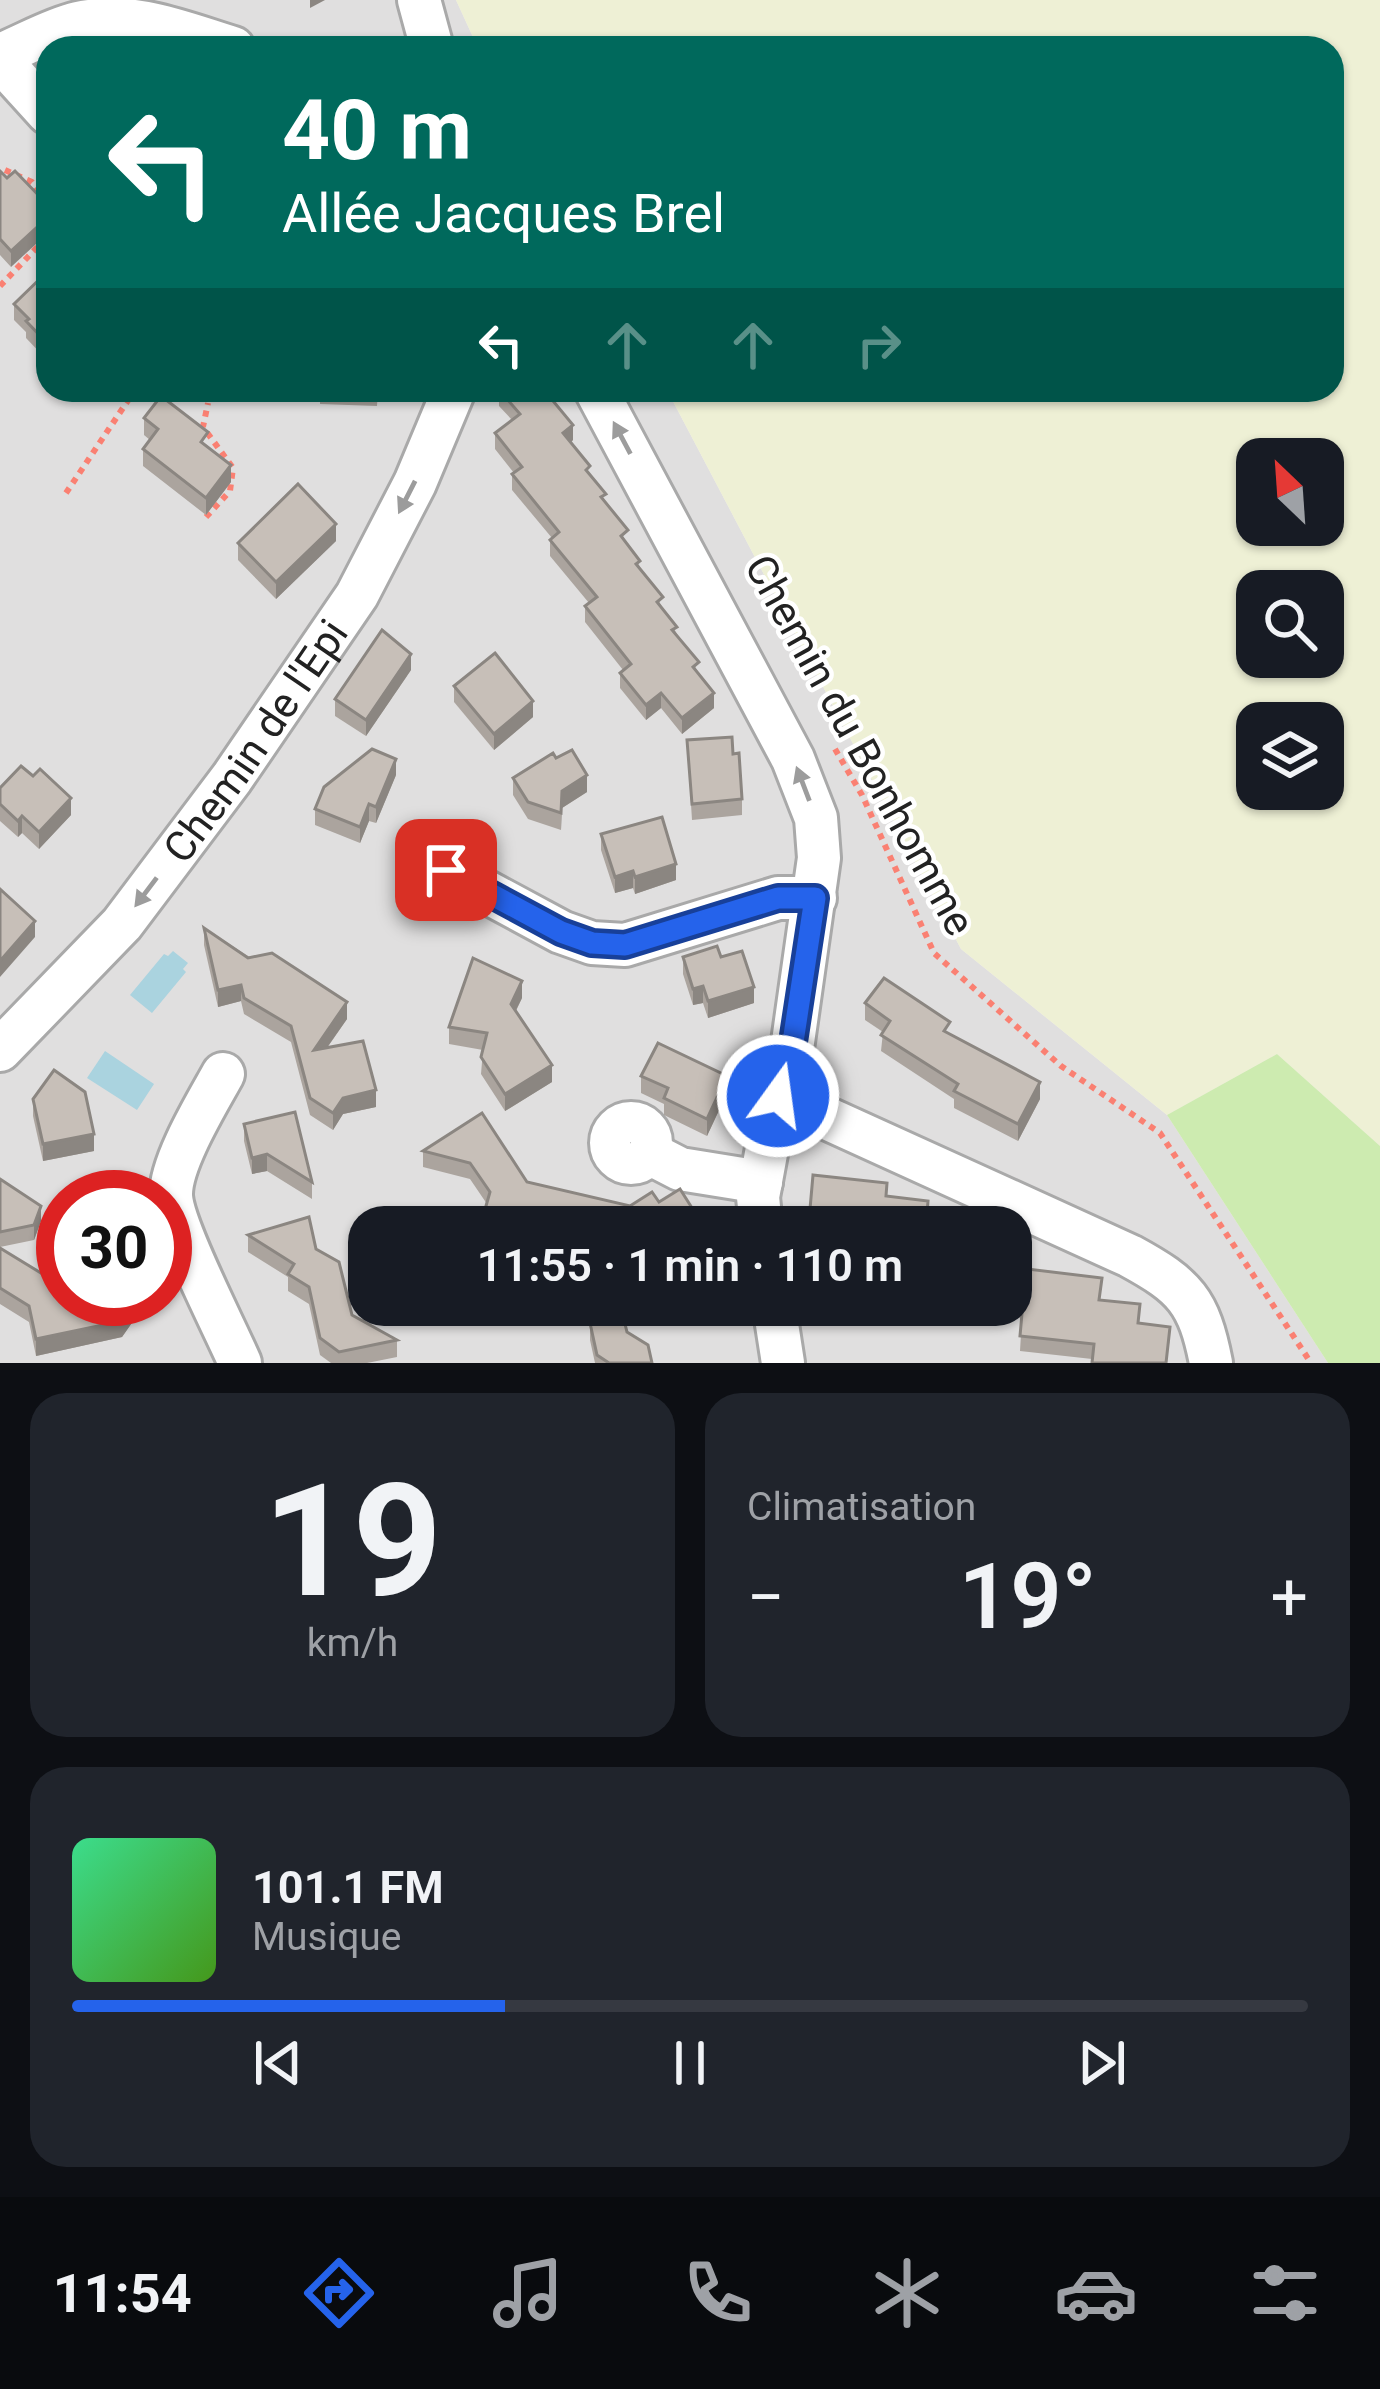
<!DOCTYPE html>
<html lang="fr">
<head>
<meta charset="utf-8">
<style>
	body { margin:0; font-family:Roboto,sans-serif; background:#20242c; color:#f1f3f6; height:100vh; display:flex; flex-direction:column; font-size:45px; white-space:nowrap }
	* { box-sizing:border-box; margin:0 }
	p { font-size:39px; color:#9ea1a6 }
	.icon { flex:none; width:66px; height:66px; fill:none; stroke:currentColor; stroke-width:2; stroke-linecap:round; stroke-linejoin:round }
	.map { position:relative; height:1363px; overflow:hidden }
	.side { display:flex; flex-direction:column; gap:30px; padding:30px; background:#0d0f14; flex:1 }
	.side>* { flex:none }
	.top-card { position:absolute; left:36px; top:36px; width:1308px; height:366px; border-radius:36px; box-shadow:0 3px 9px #0004; background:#00695c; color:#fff; overflow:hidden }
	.needle { width:78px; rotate:335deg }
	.fabs { position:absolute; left:1236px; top:438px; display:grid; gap:24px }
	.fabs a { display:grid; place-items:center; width:108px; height:108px; border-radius:24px; background:#171b24; box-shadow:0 3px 9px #0004; font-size:60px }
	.speed { position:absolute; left:36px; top:1170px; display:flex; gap:24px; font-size:60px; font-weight:700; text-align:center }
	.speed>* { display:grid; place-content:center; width:156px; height:156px; border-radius:50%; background:#171b24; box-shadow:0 3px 9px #0004; line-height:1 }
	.speed .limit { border:18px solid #d22; background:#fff; color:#111 }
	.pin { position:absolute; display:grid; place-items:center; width:102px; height:102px; color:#fff; margin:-51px; border-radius:24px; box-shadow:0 6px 18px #0006 }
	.me { position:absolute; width:132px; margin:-66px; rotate:14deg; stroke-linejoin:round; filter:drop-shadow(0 0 9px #0008) }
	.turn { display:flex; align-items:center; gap:42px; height:252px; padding:0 48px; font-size:54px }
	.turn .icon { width:156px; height:156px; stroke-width:2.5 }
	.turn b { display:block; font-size:84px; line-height:102px }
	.lanes { display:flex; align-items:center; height:114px; padding:0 48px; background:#0003; justify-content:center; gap:60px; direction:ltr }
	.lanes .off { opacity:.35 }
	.big { font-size:90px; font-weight:600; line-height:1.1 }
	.side .card { flex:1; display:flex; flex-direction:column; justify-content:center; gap:18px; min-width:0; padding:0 42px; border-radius:36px; background:#20242c }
	.side .dial { align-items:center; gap:0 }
	.dial b { font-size:156px; line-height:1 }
	.song { display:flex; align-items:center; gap:36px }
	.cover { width:144px; height:144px; border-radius:18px; background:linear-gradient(135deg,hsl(150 70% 55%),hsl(100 70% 35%)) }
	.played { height:12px; border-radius:6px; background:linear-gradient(90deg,#2563eb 35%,#363941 35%) }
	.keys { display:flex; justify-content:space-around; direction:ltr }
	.heat { display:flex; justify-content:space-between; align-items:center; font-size:66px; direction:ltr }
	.side .tiles { flex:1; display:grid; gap:30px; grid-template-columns:1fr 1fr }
	.card:last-child { grid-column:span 2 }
	.trip { position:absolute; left:348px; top:1206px; width:684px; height:120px; border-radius:36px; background:#171b24; box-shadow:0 3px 9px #0004; font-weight:600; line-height:120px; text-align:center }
	.dock { display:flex; height:192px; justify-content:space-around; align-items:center; background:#090b0e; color:#9ea1a6 }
	.dock .icon { width:84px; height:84px }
	.dock .selected { color:#2563eb }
	.dock b { font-size:54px; color:#f1f3f6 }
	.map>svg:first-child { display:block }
	.residential { fill:#e0dfdf; fill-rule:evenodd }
	.farmland { fill:#eef0d5; fill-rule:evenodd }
	.grass { fill:#cdebb0 }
	.water { fill:#aad3df }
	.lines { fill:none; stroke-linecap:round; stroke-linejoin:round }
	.minor-casing { stroke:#a9a9a9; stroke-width:48 }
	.path { stroke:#fa8072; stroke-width:6; stroke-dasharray:6 6; stroke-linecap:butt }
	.minor { stroke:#fff; stroke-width:42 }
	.wall { fill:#aba49e }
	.shaded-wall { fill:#8b8681 }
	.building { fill:#c7bfb8; stroke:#8b8681; stroke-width:3 }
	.oneway { fill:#9c9c9c }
	.route-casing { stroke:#184099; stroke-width:30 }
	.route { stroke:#2563eb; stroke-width:21 }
	.labels { text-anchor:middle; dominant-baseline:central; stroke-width:9; stroke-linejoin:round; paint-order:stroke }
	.street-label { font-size:42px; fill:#222; stroke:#fff }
</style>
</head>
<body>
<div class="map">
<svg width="1380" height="1363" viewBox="0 0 1380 1363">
	<rect width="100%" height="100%" fill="#f2efe9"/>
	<path class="residential" d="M0,0H456L478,48H48V390H667L961,949L1167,1115L1328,1363H0ZM63,1197H165V1299H63ZM369,1227H1011V1305H369Z"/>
	<path class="farmland" d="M456,0H1380V1146L1277,1054L1167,1115L961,949L667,390H1332V48H478ZM1257,459H1323V525H1257ZM1257,591H1323V657H1257ZM1257,723H1323V789H1257Z"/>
	<polygon class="grass" points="1277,1054 1380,1146 1380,1363 1328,1363 1167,1115"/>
	<g class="water">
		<polygon points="173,951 188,963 183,969 186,972 152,1013 130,995 164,954 168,956"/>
		<polygon points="105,1051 154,1084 137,1110 87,1078"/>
	</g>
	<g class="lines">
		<defs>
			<g id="minor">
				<polyline points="419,0 432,48"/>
				<path d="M0,55C25,45 52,29 78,23C133,11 181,32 233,48"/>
				<polyline points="0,60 48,113"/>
				<polyline points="596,390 793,759 816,818 819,858 793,1042 772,1121 758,1197 761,1227"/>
				<polyline points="446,870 561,932 592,943 625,945 778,898 815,898"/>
				<path id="s1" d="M0,1050L122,924L232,778L357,595L415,483L454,390"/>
				<path d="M223,1074C207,1103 170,1163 171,1196C173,1228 225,1328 240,1363"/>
				<path d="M778,1096L1130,1256C1185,1286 1199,1301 1211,1363"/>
				<circle cx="631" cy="1143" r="20"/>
				<polyline points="649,1153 680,1169 761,1182"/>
				<polyline points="774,1305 783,1363"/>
			</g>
		</defs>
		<use href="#minor" class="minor-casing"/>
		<g class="path">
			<polyline points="5,170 32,182 48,203"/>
			<polyline points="0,286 48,236"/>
			<polyline points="66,493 135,390"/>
			<polyline points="206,517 230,491 233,468 203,427 208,403"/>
			<polyline points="835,749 862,795 934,953 1061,1066 1160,1133 1311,1363"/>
		</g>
		<use href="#minor" class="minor"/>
	</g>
	<g class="wall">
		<polygon points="0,171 7,178 15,171 11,267 0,255"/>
		<polygon points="48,271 48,361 26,338 26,332 14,320 14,304"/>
		<polygon points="320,390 378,390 377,406 320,404"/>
		<polygon points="499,390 573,440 571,442 699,674 714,708 682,734 661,708 646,720 620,688 620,673 623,670 585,622 585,606 589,603 550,556 550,540 552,538 512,490 512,474 514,473 495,449 495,433 512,420 499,406"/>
		<polygon points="144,418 208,448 231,482 206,515 143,466 143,449 150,440 144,435"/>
		<polygon points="336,541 276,599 238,560 238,543"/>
		<polygon points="411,670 366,736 335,716 335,699"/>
		<polygon points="454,686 533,717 494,750 454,702"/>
		<polygon points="687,740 742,799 742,815 692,820"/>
		<polygon points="396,775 376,823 369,821 360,843 315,825 315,809"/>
		<polygon points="513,778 587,792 562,808 561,830 528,819 513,795"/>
		<polygon points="0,788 71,815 39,849 22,833 18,837 0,821"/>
		<polygon points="601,834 676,880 635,894 633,888 615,893 601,850"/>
		<polygon points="204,928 347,1019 327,1048 376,1107 343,1114 333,1130 310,1115 291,1042 244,1014 241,1001 218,1007 204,945"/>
		<polygon points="683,957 721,957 754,1003 708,1018 703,1003 693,1005 683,974"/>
		<polygon points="522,998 516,1011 552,1082 505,1111 481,1074 483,1050 449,1044 449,1027"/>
		<polygon points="865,1003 950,1034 1040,1099 1018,1141 954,1108 954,1099 881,1051 883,1032 865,1020"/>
		<polygon points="641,1076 727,1093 707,1136 664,1115 664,1104 641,1093"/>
		<polygon points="33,1099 94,1151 43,1161 33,1116"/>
		<polygon points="482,1113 527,1182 630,1206 659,1202 699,1227 487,1204 470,1179 423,1167 423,1151"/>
		<polygon points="244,1124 312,1182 312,1199 267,1171 252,1174 244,1141"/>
		<polygon points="0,1179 41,1221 34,1240 0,1247"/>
		<polygon points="887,1196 956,1227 838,1227 810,1225 810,1209"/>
		<polygon points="248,1235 316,1249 352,1315 397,1340 397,1357 367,1363 331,1363 320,1355 309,1304 288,1291 288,1277 248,1252"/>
		<polygon points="1011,1243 1028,1269 1101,1300 1170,1343 1092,1359 1020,1351 1022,1318 950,1310 950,1305 1011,1305"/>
		<polygon points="0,1248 54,1281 152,1299 152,1313 136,1317 122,1337 36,1356 29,1322 0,1304"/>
		<polygon points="590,1323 627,1332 652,1363 595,1363 590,1340"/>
	</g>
	<g class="shaded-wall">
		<polygon points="310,0 325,0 310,8"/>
		<polygon points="48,217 48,233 11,267 11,251"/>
		<polygon points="573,425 573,440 563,449 563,433"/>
		<polygon points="231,465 231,482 206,515 206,498"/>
		<polygon points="336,524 336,541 276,599 276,582"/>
		<polygon points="411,654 411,670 366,736 366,720"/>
		<polygon points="661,693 661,708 646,720 646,705"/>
		<polygon points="714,693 714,708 682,734 682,718"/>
		<polygon points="533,701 533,717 494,750 494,734"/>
		<polygon points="396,759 396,775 376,823 376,807"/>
		<polygon points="587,775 587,792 562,808 561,830 562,791"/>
		<polygon points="71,798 71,815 39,849 39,832"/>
		<polygon points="369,804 369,821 360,843 360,827"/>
		<polygon points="22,816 22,833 18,837 18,821"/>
		<polygon points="676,864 676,880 635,894 635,877"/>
		<polygon points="633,871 633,888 615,893 615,877"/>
		<polygon points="35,921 35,937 0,977 0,961"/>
		<polygon points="522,981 522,998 511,1020 511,1004"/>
		<polygon points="241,985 241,1001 218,1007 218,990"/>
		<polygon points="703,986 703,1003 693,1005 693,989"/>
		<polygon points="754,987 754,1003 708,1018 708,1001"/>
		<polygon points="347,1002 347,1019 314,1066 314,1050"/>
		<polygon points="552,1065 552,1082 505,1111 505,1094"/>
		<polygon points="727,1076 727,1093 707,1136 707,1119"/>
		<polygon points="1040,1082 1040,1099 1018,1141 1018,1124"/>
		<polygon points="376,1090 376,1107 343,1114 333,1130 333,1113 343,1098"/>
		<polygon points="94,1134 94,1151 43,1161 43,1144"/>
		<polygon points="267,1154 267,1171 252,1174 252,1158"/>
		<polygon points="41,1206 41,1221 34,1240 34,1225"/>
		<polygon points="144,1299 152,1299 152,1313 136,1317 122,1337 36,1356 36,1339"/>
	</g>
	<g class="building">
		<polygon points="0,171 7,178 15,171 48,205 48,217 11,251 0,239"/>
		<polygon points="48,271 48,344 26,321 29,319 14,304"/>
		<polygon points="499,390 544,390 573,425 563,433 590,466 586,470 606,494 601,497 628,530 621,536 640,561 636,564 663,597 657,602 677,627 672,630 699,662 693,667 714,693 682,718 661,693 646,705 620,673 631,664 585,606 597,597 550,540 559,532 512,474 522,467 495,433 520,414"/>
		<polygon points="161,396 208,432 201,442 231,465 206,498 143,449 158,429 144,418"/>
		<polygon points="298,484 336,524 276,582 238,543"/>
		<polygon points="382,630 411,654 366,720 335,699"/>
		<polygon points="495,653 533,701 494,734 454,686"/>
		<polygon points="732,737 733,754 739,753 742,799 692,804 687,740"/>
		<polygon points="372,749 396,759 376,807 369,804 360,827 315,809 324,787"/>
		<polygon points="572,750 587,775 562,791 561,813 528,802 513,778 553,753 556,758"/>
		<polygon points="21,766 33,776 40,769 71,798 39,832 22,816 18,821 0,804 0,788"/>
		<polygon points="662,817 676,864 635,877 633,871 615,877 601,834"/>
		<polygon points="0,889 35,921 0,961"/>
		<polygon points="204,928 248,958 272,953 347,1002 314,1050 363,1041 376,1090 343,1098 333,1113 310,1098 291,1026 244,998 241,985 218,990"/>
		<polygon points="717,946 721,957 742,951 754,987 708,1001 703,986 693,989 683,957"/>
		<polygon points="473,958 522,981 511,1004 552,1065 505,1094 481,1057 487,1033 449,1027"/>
		<polygon points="884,978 950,1022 944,1031 1040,1082 1018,1124 954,1091 958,1084 881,1035 890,1021 865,1003"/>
		<polygon points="658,1043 727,1076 707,1119 664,1098 668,1088 641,1076"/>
		<polygon points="54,1070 85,1092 94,1134 43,1144 33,1099"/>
		<polygon points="295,1112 312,1182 267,1154 252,1158 244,1124"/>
		<polygon points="482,1113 527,1182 630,1206 652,1192 659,1202 680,1189 699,1219 697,1227 480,1227 490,1192 470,1163 423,1151"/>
		<polygon points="813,1175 887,1183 886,1196 928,1201 927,1214 957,1216 956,1227 840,1227 841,1212 810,1209"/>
		<polygon points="0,1179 41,1206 34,1225 0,1232"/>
		<polygon points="309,1217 316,1249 339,1262 352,1315 397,1340 339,1352 320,1338 309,1287 288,1274 294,1264 248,1235"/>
		<polygon points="1011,1243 1029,1245 1027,1269 1102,1278 1099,1300 1140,1304 1138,1323 1170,1327 1166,1363 1092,1363 1094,1344 1020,1336 1023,1302 1011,1301"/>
		<polygon points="0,1248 54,1281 63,1280 63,1299 144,1299 136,1301 122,1321 36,1339 29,1306 0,1288"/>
		<polygon points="623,1316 627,1332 648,1345 652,1363 609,1363 597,1355 590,1323"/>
	</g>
	<defs><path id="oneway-solid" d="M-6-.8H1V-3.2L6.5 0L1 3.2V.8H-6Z" transform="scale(3)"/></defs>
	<g class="oneway">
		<use href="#oneway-solid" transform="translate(622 438) rotate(-118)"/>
		<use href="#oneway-solid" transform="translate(407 497) rotate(117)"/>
		<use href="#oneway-solid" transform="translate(803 784) rotate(-111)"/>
		<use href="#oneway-solid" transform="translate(146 892) rotate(127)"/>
	</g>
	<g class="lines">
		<defs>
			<polyline id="route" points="446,870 561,932 592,943 625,945 778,898 815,898 793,1042 778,1096"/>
		</defs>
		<use href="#route" class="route-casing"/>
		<use href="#route" class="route"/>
	</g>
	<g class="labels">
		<g class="street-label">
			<text stroke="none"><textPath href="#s1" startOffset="402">Chemin de l'Epi</textPath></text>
			<text transform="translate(860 745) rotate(61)">Chemin du Bonhomme</text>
		</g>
	</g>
</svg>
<div class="fabs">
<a><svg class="needle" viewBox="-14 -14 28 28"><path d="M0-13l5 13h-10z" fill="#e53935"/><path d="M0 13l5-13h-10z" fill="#9ea1a6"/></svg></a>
<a><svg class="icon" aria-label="search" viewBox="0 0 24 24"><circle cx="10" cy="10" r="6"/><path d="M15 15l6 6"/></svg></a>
<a><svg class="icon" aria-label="layers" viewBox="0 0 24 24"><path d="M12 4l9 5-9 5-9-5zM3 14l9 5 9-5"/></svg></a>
</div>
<div class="speed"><div class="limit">30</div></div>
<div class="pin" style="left:446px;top:870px;background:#d93025"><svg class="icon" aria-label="arrive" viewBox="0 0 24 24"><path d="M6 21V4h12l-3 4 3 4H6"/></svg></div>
<svg class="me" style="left:778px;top:1096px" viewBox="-20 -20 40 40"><circle r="17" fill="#2563eb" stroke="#fff" stroke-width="3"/><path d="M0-11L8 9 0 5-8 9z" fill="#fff"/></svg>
<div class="trip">11:55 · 1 min · 110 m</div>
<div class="top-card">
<div class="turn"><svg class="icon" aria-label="left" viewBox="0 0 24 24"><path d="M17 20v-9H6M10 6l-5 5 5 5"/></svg><div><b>40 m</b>Allée Jacques Brel</div></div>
<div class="lanes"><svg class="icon" aria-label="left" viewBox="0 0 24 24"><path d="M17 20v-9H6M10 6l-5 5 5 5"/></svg><svg class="icon off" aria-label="ahead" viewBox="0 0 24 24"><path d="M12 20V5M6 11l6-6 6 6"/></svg><svg class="icon off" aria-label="ahead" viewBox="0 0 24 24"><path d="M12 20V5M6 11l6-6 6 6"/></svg><svg class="icon off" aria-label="right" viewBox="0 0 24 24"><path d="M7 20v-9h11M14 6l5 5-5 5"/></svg></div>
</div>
</div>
<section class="side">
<div class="tiles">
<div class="card dial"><b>19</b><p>km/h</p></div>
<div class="card"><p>Climatisation</p>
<div class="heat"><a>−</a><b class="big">19°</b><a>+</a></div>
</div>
<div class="card">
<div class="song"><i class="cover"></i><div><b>101.1 FM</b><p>Musique</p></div></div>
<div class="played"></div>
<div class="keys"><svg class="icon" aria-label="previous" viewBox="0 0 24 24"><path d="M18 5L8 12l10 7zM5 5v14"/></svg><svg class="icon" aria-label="pause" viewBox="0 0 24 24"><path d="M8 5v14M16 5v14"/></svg><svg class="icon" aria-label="next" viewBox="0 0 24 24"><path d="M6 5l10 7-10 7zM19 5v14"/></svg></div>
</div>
</div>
</section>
<nav class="dock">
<b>11:54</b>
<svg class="icon selected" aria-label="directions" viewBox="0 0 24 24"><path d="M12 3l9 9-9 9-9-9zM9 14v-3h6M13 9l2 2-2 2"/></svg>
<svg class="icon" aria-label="music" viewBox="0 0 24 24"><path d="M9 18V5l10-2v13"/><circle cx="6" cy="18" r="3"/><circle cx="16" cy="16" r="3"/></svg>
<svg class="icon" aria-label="phone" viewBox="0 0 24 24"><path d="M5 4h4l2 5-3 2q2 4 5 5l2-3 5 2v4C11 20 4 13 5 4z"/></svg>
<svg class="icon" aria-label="climate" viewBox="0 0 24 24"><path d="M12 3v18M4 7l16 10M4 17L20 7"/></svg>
<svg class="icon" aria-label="car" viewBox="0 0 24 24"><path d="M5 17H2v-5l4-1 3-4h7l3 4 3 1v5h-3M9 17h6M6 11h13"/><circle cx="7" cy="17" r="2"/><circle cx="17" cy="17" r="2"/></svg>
<svg class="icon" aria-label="filters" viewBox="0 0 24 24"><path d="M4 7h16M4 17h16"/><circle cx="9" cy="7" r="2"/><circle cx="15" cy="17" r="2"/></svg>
</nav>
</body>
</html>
